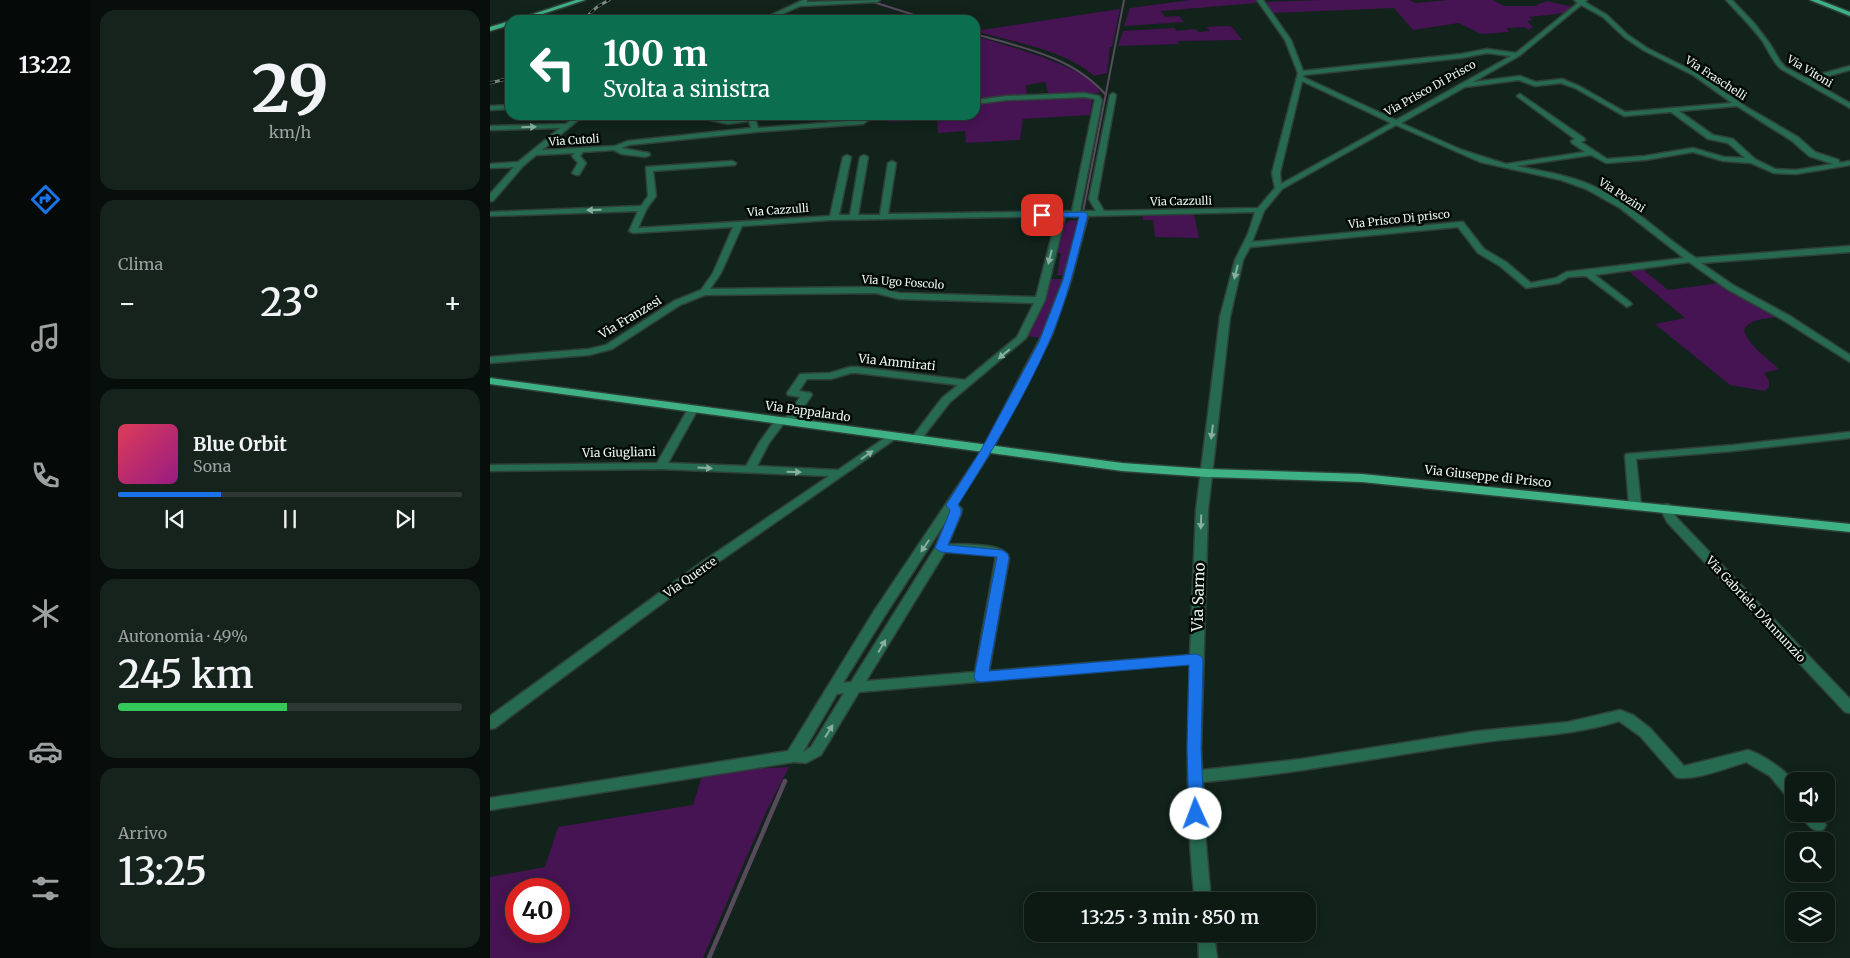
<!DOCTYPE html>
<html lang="it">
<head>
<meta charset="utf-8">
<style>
	body { margin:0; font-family:Merriweather,serif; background:#16231d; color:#f1f3f6; height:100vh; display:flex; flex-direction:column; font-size:19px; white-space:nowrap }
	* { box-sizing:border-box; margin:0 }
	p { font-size:16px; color:#9aa1a0 }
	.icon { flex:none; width:28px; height:28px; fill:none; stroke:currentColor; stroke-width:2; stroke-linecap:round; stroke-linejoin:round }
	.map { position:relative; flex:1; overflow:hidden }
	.sheet { display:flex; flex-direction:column; gap:10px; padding:10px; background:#070e0b; width:400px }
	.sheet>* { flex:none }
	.hud { position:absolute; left:15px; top:15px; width:475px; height:105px; border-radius:15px; box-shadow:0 2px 12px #0003,0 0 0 1px #2d3834; background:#0b6e4f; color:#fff; overflow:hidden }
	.controls { position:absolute; left:1295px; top:772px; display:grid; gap:10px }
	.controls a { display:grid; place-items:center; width:50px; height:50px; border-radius:10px; background:#0d1a14; box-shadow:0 2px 12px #0003,0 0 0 1px #2d3834; font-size:25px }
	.speed { position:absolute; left:15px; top:878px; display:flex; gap:10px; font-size:25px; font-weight:700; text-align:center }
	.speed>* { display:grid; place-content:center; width:65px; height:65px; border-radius:50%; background:#0d1a14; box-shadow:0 2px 12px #0003,0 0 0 1px #2d3834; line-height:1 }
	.speed .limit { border:8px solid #d22; background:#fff; color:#111 }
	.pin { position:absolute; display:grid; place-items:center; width:42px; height:42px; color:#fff; margin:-21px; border-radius:10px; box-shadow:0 2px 8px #0006 }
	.me { position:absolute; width:55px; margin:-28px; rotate:358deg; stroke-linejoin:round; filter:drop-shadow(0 0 4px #0008) }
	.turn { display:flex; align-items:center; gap:18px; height:105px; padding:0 15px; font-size:22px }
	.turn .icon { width:65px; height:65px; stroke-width:2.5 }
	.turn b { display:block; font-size:35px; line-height:42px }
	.big { font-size:38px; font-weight:600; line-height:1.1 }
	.sheet .tile { flex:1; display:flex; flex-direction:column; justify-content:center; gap:8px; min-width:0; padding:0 18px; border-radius:15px; background:#16231d }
	.sheet .dial { align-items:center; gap:0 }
	.dial b { font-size:65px; line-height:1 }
	.song { display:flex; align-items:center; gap:15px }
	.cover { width:60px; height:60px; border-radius:8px; background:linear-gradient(135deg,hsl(350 70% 55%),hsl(310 70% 35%)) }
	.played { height:5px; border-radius:2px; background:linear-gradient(90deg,#1a73e8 30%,#2d3834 30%) }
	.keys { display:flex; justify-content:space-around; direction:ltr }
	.heat { display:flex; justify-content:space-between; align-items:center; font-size:28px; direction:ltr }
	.charge { height:8px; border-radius:4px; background:linear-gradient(90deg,#34c759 49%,#2d3834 0) }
	.trip { position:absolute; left:534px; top:892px; width:292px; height:50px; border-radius:15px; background:#0d1a14; box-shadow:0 2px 12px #0003,0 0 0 1px #2d3834; font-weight:600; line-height:50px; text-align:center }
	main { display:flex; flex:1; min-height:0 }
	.tab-bar { display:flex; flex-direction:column; width:90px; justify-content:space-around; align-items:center; background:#050a08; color:#9aa1a0 }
	.tab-bar .icon { width:35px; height:35px }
	.tab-bar .on { color:#1a73e8 }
	.tab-bar b { font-size:22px; color:#f1f3f6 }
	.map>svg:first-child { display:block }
	.green { fill:#461353; fill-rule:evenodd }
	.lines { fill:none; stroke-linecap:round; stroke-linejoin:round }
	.stream-far1 { stroke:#564a5c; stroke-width:2 }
	.stream { stroke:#564a5c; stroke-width:4.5 }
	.minor-casing { stroke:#2f4039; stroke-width:3 }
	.major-casing { stroke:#2f4039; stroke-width:3 }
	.minor { fill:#266a4f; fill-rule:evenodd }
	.major { fill:#3eb185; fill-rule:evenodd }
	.rail-casing { stroke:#7c8a83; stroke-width:3 }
	.rail { stroke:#040a07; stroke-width:2; stroke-dasharray:5; stroke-linecap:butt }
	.oneway { fill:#88b09f }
	.route { fill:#1a73e8; stroke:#114b97 }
	.labels { text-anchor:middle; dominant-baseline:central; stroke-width:5; stroke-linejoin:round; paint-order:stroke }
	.far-street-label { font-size:11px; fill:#eaf5ef; stroke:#040a07 }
	.street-label { font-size:12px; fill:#eaf5ef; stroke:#040a07 }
	.near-street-label { font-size:15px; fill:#eaf5ef; stroke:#040a07 }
</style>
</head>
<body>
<main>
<nav class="tab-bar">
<b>13:22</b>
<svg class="icon on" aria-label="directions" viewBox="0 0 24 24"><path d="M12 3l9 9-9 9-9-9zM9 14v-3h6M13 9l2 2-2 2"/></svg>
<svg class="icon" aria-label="music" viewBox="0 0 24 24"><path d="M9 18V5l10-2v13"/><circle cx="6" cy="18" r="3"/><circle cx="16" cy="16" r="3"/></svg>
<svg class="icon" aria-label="phone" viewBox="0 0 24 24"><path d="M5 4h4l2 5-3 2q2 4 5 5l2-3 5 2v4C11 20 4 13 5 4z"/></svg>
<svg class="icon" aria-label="climate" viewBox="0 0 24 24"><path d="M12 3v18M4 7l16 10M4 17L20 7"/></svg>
<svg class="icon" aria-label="car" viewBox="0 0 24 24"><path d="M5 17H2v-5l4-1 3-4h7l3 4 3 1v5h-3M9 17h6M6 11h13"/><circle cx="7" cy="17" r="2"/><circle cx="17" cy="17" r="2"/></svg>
<svg class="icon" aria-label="filters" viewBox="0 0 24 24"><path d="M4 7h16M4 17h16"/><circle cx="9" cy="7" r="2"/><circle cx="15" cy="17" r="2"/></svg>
</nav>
<section class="sheet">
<div class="tile dial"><b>29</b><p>km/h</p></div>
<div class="tile"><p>Clima</p>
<div class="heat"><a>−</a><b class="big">23°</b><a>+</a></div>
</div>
<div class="tile">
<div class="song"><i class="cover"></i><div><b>Blue Orbit</b><p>Sona</p></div></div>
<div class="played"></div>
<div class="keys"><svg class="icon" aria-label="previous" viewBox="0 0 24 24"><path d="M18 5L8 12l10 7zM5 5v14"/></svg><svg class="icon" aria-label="pause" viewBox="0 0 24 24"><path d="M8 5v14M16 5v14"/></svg><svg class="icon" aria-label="next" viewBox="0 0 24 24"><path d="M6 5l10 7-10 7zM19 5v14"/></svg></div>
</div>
<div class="tile"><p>Autonomia · 49%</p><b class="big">245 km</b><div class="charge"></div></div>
<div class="tile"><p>Arrivo</p><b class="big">13:25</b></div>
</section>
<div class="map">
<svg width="1360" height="958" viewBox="0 0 1360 958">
	<rect width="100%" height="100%" fill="#11231b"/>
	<g class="green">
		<polygon points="700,0 767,0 767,3 671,11 675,17 689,16 694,22 634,26 640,8"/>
		<polygon points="832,0 920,0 925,3 958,0 1003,0 1014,6 1048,6 1046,5 1057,1 1083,7 1076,13 1039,17 1043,20 1037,21 1043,27 1039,30 1034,27 1016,28 1019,32 991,34 969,23 923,30 904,8 782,13 775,2"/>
		<path d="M630,9L622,47H620L617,73L604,76C576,50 522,42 485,31Z"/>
		<polygon points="738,26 742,27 752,40 688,41 689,44 628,46 633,31 685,28 686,31 705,29 708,32 720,31 716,27"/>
		<path d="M485,36C510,44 602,67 610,93L559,95L555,82L536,85L537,96L485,100Z"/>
		<polygon points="600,97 602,100 600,115 533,119 530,140 476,143 475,131 448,133 447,120 399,122 399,118 384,119 383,115 485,115 485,103 521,99"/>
		<polygon points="704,214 709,238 665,237 663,220 653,220 652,215"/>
		<polygon points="581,220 588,221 576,275 567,275 571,254 566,251 575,224"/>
		<path d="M1150,267L1178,290L1230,283L1286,317C1275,319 1259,319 1254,330C1258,345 1277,358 1289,369L1274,373L1279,381V387L1275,391L1240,385L1165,324L1195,318L1136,269Z"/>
		<polygon points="560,279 574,279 559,320 550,338 537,336 550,310"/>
		<path d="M299,767L276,812L213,958H0V877L55,867L68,827L203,805L212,776L258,769ZM26,889H69V931H26Z"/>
	</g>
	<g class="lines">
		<g class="stream-far1">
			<polyline points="377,0 440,20"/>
			<path d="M485,34C533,48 582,56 616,95"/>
			<polyline points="593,212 634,0"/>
		</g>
		<polyline class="stream" points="219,958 295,781"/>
		<defs>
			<g id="minor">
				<polygon points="313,0 317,0 317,2 390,0 387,2 310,6 279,20 271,20"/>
				<path d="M767,0H773L801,40L813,71L971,54L997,49L1026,53L1088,3L1084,0H1097L1095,2L1117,15L1138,35L1157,48L1207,73L1258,108L1308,137L1325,152L1349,160V163L1360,161V165L1306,174L1284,173L1261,163L1233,161L1203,152L1155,160L1116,163L1101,155L1026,166C1051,171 1077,175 1101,185C1141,203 1171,235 1206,258L1360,246V252L1211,263L1243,285L1300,316L1360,355V362L1293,320L1237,289L1199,262L1105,275L1140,302L1142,304L1137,307L1096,276L1078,277L1069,283L1036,288L1010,266L988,253L968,227L760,247L753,260L740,317L718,510L711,748L712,770L811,759L988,731L1078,722L1130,710L1143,715L1160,728L1194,766L1258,750C1271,754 1299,771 1304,784C1305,789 1304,796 1304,801L1299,799L1280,776L1256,762C1241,767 1200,782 1186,777L1150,736L1129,721C1083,736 1035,736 987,743C895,756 805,774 713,782L715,833L721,901H705C696,822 697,744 700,664L369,692L331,755L316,763L304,762L0,810V798L298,751L384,611L492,450L552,335L573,280L590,216L585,217L575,216L555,300L536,338L460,402L429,442L425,443L420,440L452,398L468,385L367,373H361L341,379H317L309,391L321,393L322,395L302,424L294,423L279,443L267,466L348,470L399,435H407L408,437L217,570L5,728L0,729V716L209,564L339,476L171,469L0,471V465L167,463L198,409L203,406L208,409L178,463L256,466L269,443L286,419L294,420L310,397L298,395L297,393L310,374L340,373L360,367H367L475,380L527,337L544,303L409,299L386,293L215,295L190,305L122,349L99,355L0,363V357L99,349L116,345L184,301L211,290L223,273L243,227L143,233L139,231L148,211L0,216V212L151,206L158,196L156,167L242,161L246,163L245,165L163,171L166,196L157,208L148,228L340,216L353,157L357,155L361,157L349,215H360L370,157L374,155L378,157L368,215H390L398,163L402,161L406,163L398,214L582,211L605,99L595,97L517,100L485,104V100L517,96L595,93L609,96L612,100L590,211H606L599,199L620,95L623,93L626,95L607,199L614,211L768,208L785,188L782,173L808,73L795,40ZM1091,5L1113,17L1134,37L1153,50L1203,75L1242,103L1135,112L1089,86L1072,79L1046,82L1030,76L983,82L1029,56ZM997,53L1021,56L906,120L813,77L814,75L971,58ZM1029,80L1045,86L1071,83L1085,88L1134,116L1181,112L1218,139L1238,143L1255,158L1234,157L1203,148L1155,156L1117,159L1091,142L1095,140L1094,138L1030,94L1027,96L1028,97L1085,139L1081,141L1082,143L1095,152L1016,164L972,150L911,123L975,87ZM812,81L901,123L791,184L790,173ZM1247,106L1302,141L1319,156L1343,164L1306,170L1285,169L1265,159L1243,139L1223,135L1189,111ZM906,125L990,162L1071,180L1096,189L1130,208L1194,258L1076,272L1066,278L1041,283L1016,262L994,249L973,222H970L762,242L774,211L792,189ZM765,212L758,234L745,260L730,317L706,510L700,655L499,671L519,558C515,542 473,545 458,544L471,514L472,509L467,504L502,450L562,335L581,280L598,216ZM567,216L546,297L409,293L386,287L220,289L231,273L252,226L340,220ZM456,521L445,548L361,682L353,683L394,617ZM455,552L506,556L485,672L376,681ZM354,693L321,747L313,752L347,694Z"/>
				<path d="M1236,0H1242L1264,23L1280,44L1290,61L1295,67L1316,78L1360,66V70L1321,81L1360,103V108L1291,69C1282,61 1278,49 1271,39C1260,25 1248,13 1236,0Z"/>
				<polygon points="20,105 20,109 0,110 0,106"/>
				<polygon points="87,115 94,115 52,150 125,146 138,141 261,128 259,121 238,124 198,115 212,115 238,120 262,116 265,118 268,128 371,120 374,115 380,115 380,119 373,124 265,132 139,145 131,148 159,153 160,155 156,157 131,154 124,150 93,152 90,156 96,163 89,175 86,175 82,173 88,163 82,156 85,153 46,155 33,166 3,201 0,201 0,194 24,167 0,168 0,164 28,162 70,128 0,130 0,126 76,124"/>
				<polygon points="1360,432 1360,438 1243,451 1146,459 1151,505 1145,509 1139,505 1135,456 1136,454 1243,445"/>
				<polygon points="1176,504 1180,505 1186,517 1360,699 1360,713 1355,712 1177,522 1170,508"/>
				<path d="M1311,814H1328L1336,825L1333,830C1322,833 1316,823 1311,814Z"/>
				<polygon points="708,934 724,934 727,958 709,958"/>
			</g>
			<g id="major">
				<polygon points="86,0 95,0 34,20 25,20"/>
				<polygon points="1320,0 1329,0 1360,12 1360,16"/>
				<polygon points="20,21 20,25 0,31 0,27"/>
				<polygon points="0,378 632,463 717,469 872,474 1360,524 1360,532 872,482 717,477 632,471 0,384"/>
			</g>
		</defs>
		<use href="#minor" class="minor-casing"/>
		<use href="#major" class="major-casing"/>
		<use href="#minor" class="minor"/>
		<use href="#major" class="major"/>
		<defs>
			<g id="rail">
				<polyline points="93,20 107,7 119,0"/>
				<polyline points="0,83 20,78"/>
			</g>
		</defs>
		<use href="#rail" class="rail-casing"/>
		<use href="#rail" class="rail"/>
	</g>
	<defs><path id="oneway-solid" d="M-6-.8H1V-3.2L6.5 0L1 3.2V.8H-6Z" transform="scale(1.25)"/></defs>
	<g class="oneway">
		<use href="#oneway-solid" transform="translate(39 127) rotate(-1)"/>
		<use href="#oneway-solid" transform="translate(104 210) rotate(178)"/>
		<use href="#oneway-solid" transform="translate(560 257) rotate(104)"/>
		<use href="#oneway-solid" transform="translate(746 272) rotate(104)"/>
		<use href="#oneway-solid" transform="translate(514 354) rotate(140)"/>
		<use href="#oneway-solid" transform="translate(722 432) rotate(97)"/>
		<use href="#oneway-solid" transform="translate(377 455) rotate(-35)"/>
		<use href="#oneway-solid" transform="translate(215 468) rotate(3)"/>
		<use href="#oneway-solid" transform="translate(304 472) rotate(2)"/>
		<use href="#oneway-solid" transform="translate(711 522) rotate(92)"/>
		<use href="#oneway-solid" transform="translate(435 546) rotate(124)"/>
		<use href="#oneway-solid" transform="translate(392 646) rotate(-60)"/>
		<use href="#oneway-solid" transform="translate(339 731) rotate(-58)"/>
	</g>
	<path class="route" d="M552,213L594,212L598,214C587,258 577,301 559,342C534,398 501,453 468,505L471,509V514L458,545L512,550L518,554L519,558L499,671L706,654L711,656L713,659L711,748L714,814L712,819L706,821L701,819L699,814L697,748L699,665L491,682L486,681L484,677L507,557L451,552L445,548L459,514L460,510L456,505L491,450L549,342L573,280L589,217H549L548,215Z"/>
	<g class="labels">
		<g class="far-street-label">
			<text transform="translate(1320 71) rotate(31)">Via Vitoni</text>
			<text transform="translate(1226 78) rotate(33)">Via Fraschelli</text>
			<text transform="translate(940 88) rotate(-29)">Via Prisco Di Prisco</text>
			<text transform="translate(84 140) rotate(-4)">Via Cutoli</text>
			<text transform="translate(1132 195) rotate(33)">Via Pozini</text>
			<text transform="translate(691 201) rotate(-1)">Via Cazzulli</text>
			<text transform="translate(288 210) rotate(-4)">Via Cazzulli</text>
			<text transform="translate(909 219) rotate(-6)">Via Prisco Di prisco</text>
			<text transform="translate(413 282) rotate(4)">Via Ugo Foscolo</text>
		</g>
		<g class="street-label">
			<text transform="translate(140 317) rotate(-31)">Via Franzesi</text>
			<text transform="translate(407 362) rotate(6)">Via Ammirati</text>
			<text transform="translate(318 411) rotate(8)">Via Pappalardo</text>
			<text transform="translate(129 452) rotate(-1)">Via Giugliani</text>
			<text transform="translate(998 476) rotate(6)">Via Giuseppe di Prisco</text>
			<text transform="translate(200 577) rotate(-35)">Via Querce</text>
			<text transform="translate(1266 609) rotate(47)">Via Gabriele D'Annunzio</text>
		</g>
		<g class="near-street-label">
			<text transform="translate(708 597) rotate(-88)">Via Sarno</text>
		</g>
	</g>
</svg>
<div class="controls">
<a><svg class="icon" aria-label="sound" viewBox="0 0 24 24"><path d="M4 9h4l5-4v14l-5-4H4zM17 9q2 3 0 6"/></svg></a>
<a><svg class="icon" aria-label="search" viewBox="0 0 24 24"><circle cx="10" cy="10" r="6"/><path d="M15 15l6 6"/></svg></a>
<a><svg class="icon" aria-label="layers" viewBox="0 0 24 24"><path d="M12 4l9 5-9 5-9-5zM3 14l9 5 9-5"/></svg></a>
</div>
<div class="speed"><div class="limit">40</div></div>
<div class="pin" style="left:552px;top:215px;background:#d93025"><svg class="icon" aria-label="arrive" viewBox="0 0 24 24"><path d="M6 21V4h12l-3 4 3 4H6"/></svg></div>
<svg class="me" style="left:706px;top:814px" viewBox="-20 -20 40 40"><circle r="19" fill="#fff"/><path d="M0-13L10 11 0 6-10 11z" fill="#1a73e8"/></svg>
<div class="trip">13:25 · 3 min · 850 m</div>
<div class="hud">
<div class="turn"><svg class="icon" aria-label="left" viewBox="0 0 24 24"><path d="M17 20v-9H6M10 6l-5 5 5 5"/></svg><div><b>100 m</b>Svolta a sinistra</div></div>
</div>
</div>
</main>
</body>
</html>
